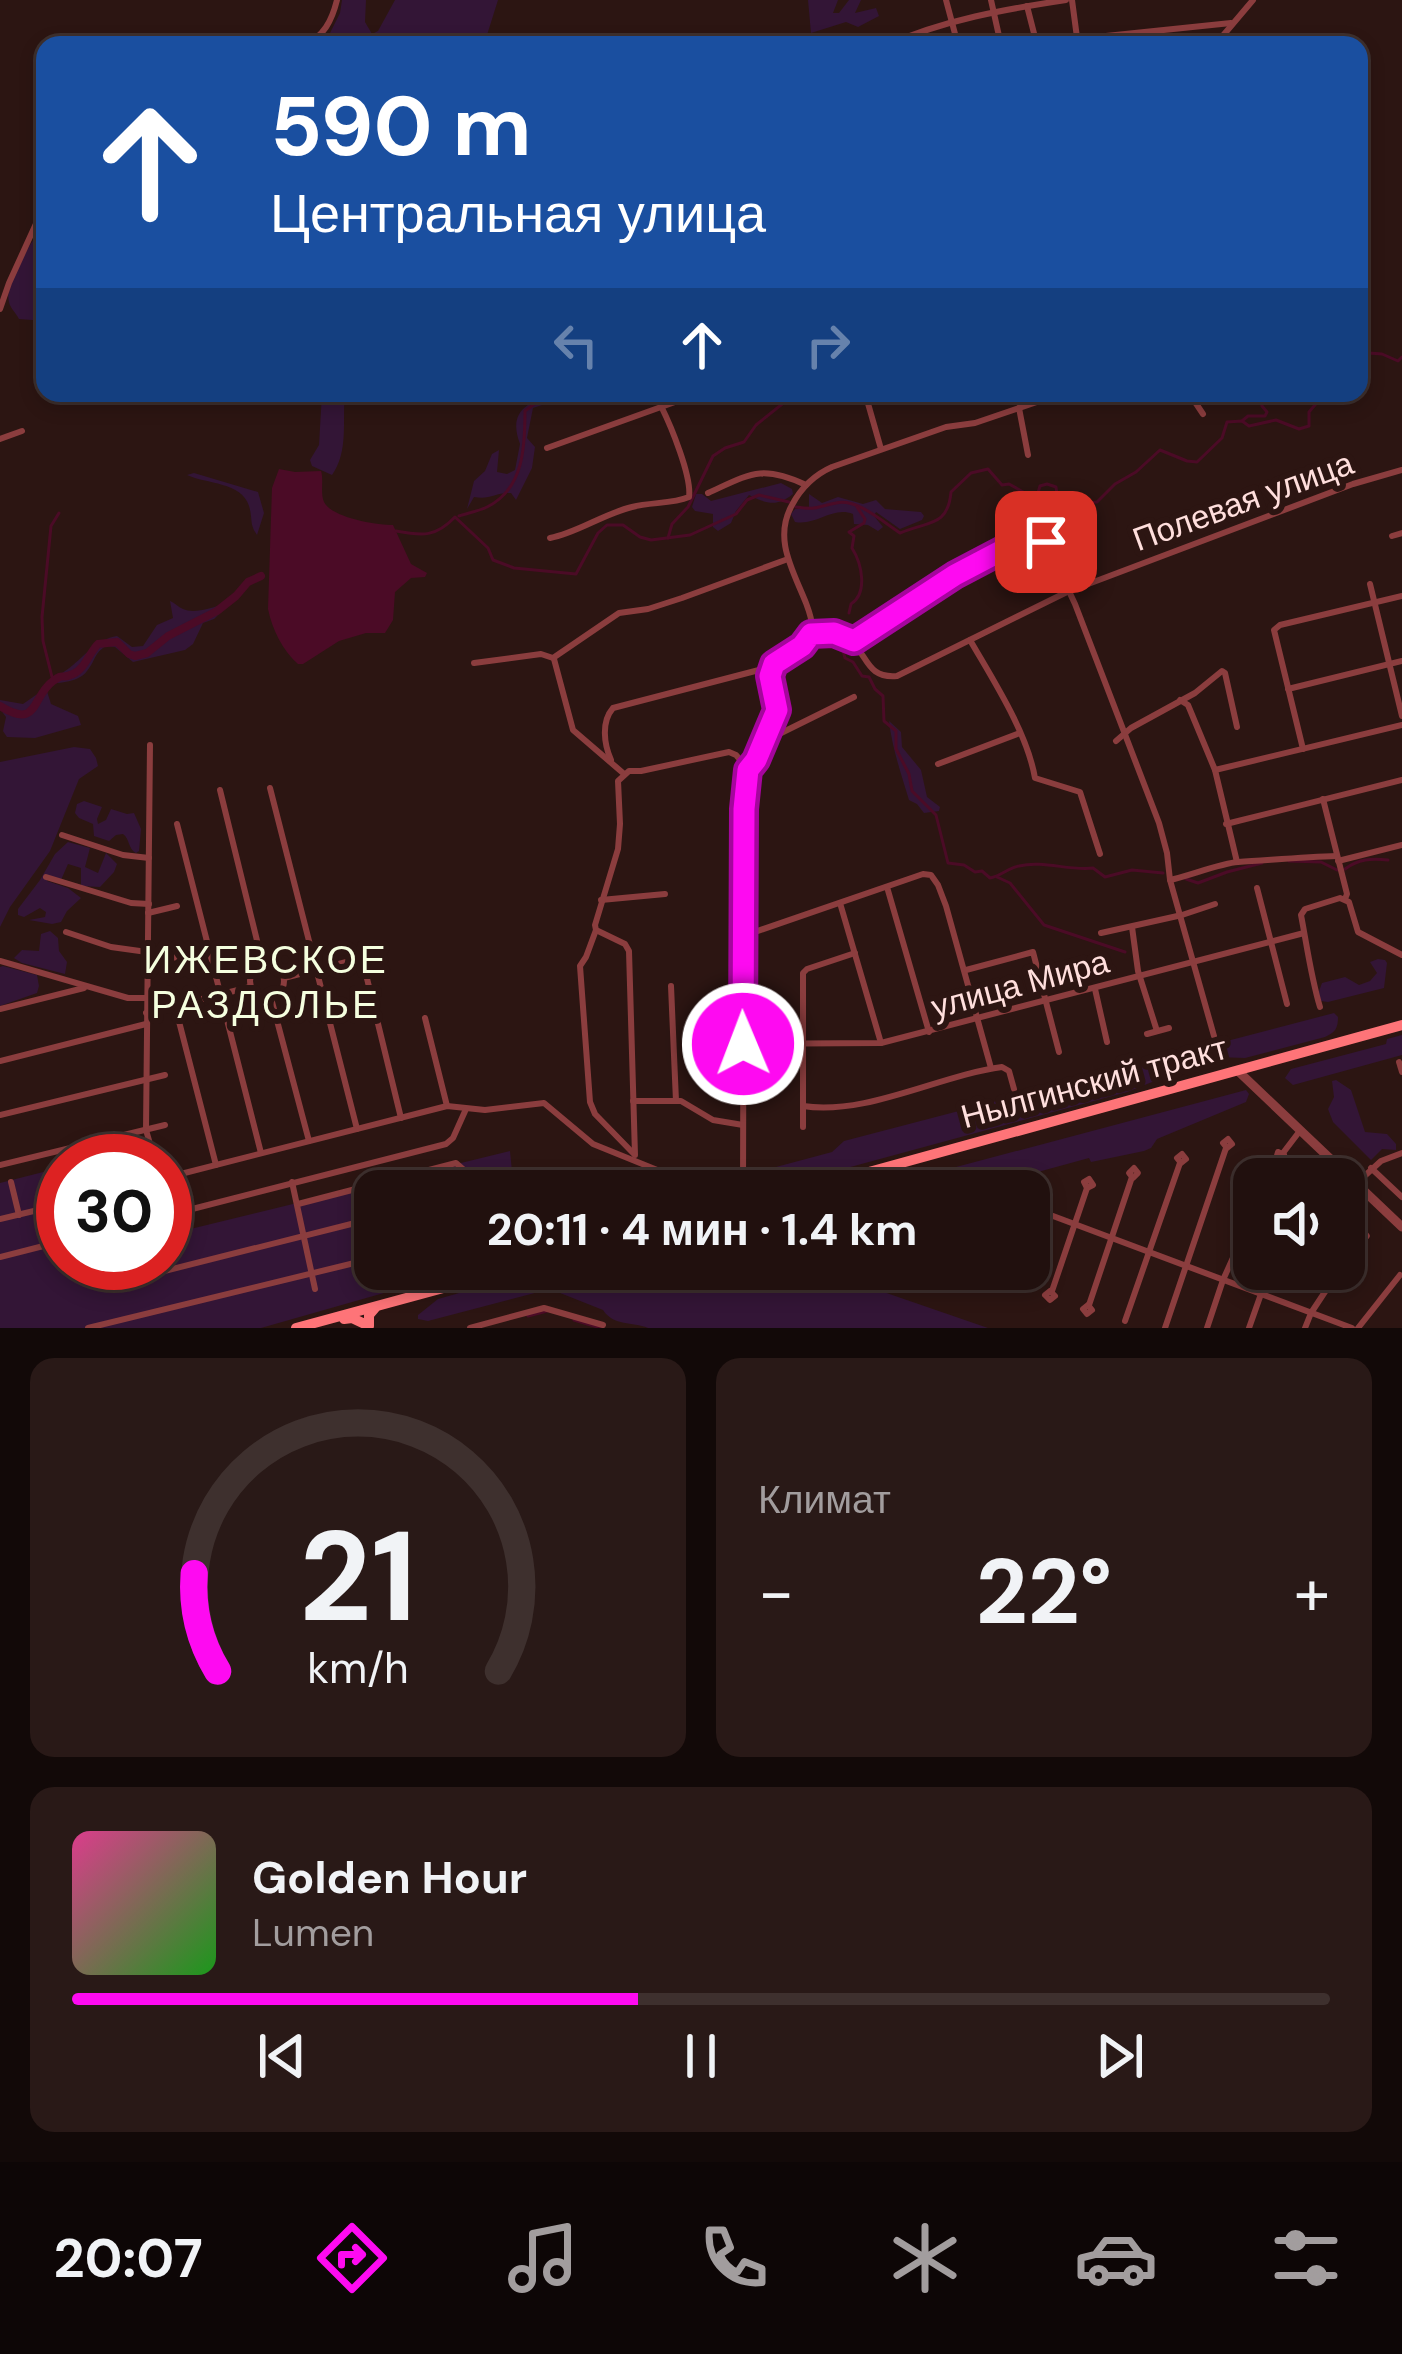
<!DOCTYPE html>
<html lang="ru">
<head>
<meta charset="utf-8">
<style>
	body { margin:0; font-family:"DM Sans",sans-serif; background:#291917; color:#f1f3f6; height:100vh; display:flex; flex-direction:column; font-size:45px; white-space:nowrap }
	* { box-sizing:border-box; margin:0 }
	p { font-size:39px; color:#a29d9e }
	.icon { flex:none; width:66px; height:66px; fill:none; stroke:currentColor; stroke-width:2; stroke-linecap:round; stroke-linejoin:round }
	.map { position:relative; height:1328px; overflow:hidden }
	.drawer { display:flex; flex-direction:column; gap:30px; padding:30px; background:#120908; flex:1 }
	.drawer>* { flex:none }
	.top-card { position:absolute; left:36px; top:36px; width:1332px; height:366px; border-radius:24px; box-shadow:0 6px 18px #0003,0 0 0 3px #3e302e; background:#1a4fa0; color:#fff; overflow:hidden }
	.fabs { position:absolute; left:1233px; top:1158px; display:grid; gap:24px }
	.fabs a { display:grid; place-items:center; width:132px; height:132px; border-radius:24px; background:#21100e; box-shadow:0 6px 18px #0003,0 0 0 3px #3e302e; font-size:60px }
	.speed { position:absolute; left:36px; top:1134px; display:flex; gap:24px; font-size:60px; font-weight:700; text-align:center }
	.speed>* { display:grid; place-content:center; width:156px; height:156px; border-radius:50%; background:#21100e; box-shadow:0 6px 18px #0003,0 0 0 3px #3e302e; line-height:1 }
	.speed .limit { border:18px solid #d22; background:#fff; color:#111 }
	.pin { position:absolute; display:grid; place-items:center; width:102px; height:102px; color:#fff; margin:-51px; border-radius:24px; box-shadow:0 6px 18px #0006 }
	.me { position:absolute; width:132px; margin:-66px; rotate:359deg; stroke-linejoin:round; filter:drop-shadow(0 0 9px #0008) }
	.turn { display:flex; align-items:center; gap:42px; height:252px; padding:0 36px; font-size:54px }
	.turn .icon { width:156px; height:156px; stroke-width:2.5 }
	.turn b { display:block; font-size:84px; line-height:102px }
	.lanes { display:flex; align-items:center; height:114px; padding:0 36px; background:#0003; justify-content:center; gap:60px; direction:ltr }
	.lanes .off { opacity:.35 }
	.big { font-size:90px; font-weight:700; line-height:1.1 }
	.drawer .card { flex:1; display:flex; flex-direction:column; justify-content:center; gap:18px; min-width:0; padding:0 42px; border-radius:24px; background:#291917 }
	.drawer .dial { align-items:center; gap:0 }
	.dial svg { height:312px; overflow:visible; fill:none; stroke:#3e302e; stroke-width:7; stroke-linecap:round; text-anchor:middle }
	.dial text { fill:#f1f3f6; stroke:none }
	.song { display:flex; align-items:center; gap:36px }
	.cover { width:144px; height:144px; border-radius:18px; background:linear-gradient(135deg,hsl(330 70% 55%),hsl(120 70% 35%)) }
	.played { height:12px; border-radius:6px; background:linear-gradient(90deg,#fe0af1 45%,#3e302e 45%) }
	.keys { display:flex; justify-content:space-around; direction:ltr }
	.heat { display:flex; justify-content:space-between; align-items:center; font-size:66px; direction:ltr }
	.drawer .tiles { flex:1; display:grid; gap:30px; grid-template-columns:1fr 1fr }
	.card:last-child { grid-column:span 2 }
	.trip { position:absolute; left:354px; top:1170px; width:696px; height:120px; border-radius:24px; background:#21100e; box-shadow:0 6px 18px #0003,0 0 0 3px #3e302e; font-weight:700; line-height:120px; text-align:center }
	.menu { display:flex; height:192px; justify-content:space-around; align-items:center; background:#0d0606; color:#a29d9e }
	.menu .icon { width:84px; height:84px }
	.menu .selected { color:#fe0af1 }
	.menu b { font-size:54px; color:#f1f3f6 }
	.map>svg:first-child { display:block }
	.green { fill:#331536 }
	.water { fill:#4b0b26 }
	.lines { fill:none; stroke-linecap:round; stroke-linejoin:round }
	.stream { stroke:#4b0b26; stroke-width:3 }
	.river { stroke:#4b0b26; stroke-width:8 }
	.minor { stroke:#8b3d3e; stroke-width:6 }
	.tertiary { stroke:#8b3d3e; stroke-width:9 }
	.secondary { stroke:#fe7478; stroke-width:10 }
	.route-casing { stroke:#a5069d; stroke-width:30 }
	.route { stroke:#fe0af1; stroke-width:21 }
	.labels { text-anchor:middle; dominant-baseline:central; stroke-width:12; stroke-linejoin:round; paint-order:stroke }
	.street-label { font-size:33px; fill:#ffdfdd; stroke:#2c1512 }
	.quarter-label { font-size:39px; letter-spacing:3px; fill:#f5ffdf; stroke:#2c1512 }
</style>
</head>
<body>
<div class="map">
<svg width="1402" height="1328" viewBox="0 0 1402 1328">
	<rect width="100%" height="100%" fill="#2c1512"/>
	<g class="green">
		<polygon points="342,0 366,0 365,22 372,34 378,31 395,0 498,0 487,35 488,45 324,45 340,13"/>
		<polygon points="808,0 838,0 833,13 839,13 849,0 861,0 855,13 876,8 879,16 858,27 846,22 811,33"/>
		<path d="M45,220V321L19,319C16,313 10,308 9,302C3,278 35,241 45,220Z"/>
		<path d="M322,393H345C342,421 349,451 332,475L312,466L310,460L319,445Z"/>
		<path d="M554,393H578L533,408L527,438L535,447L532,468L516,500L511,493C495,492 491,500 474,497L467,509L474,481L485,471L492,454L499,450L497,472L507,474L515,470L520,444C508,412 526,403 554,393Z"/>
		<path d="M194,473L258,492L264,513L257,535C249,524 253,519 249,506C242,482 206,484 187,475Z"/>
		<path d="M781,483L792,489L793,494C776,508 766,503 749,495L736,511L731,523L718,531L713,527V514L695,511L692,507L696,494H702L711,501Z"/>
		<path d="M809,494L822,503L838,497L863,504L876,500L885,509L921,512L924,516L922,520L900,529L876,512L874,516L883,527L878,531L868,525L854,524L853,514C832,506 817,526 795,522L791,514L795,509L809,508Z"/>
		<path d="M170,601C175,603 178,607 183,609C193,614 213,608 223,604L224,609L214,619L203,623L193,644L185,650L133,662L115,647L106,646C94,653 96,660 87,671C79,682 60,683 48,684C56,676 65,672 73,665C89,652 96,640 117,636L132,647L143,646L157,625L173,618Z"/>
		<polygon points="46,688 51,704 78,716 81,725 35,738 7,737 3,731 6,717 0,709 0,700 23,704"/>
		<path d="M889,721L901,732L902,747L921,770L927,797L940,807L939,811L924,813L917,804L909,800C901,774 892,747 889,721Z"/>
		<polygon points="74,747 90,749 96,758 98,766 79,779 50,851 10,907 0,927 0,762"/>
		<path d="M84,801L102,807L97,819L98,824L106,820L111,809L127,814L134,813L141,829L139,851L136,853C128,849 130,839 123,834L116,835L109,841L94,836L93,824L79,818L75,813L77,804Z"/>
		<polygon points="68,842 90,848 85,867 98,873 106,853 117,864 114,872 100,887 81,886 81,868 68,864 61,880 47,877 47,881 68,888 81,898 67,911 61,922 52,924 29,920 45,917 46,912 40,908 24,917 18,915 18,909 40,880 55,854"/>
		<polygon points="50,931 58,938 59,951 67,962 65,974 22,963 14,958 22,950 39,951 41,934"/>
		<polygon points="1378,959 1385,960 1387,963 1384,988 1328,1002 1321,1001 1318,994 1322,983 1345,977 1359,985 1370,981 1377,973 1370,962"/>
		<polygon points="3,966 37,975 39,986 37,993 0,1006 0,967"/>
		<path d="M1334,1013L1338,1017C1338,1029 1335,1032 1325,1037L1245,1058L1215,1057L1127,1092L762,1191H753L750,1186L753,1177L761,1171L832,1152L844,1141Z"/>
		<polygon points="1402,1035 1402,1055 1293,1085 1285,1078 1291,1069 1386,1044 1387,1039"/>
		<polygon points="1336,1080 1351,1090 1365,1132 1387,1134 1396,1144 1396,1150 1382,1149 1371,1160 1333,1122 1328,1109 1334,1097 1332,1081"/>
		<polygon points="1246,1090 1249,1094 1246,1102 1157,1139 1151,1148 1144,1151 1096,1161 1091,1162 1089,1158 968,1191 866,1191"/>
		<polygon points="510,1151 514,1191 375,1191 375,1269 468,1269 261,1328 0,1328 0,1183 63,1167 63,1263 165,1263 165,1201 174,1233"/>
		<path d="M545,1269H817L988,1328H648C632,1321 614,1327 603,1310L550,1289L428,1321L418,1319V1315L438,1299Z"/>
	</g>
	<path class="water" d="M279,469L295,472L321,471C324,480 320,493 324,502C332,518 377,525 393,525L411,564L427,573L425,577L411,578L395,592L393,620L385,633H366L339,641L303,664H298C283,651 272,629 268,609L272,488Z"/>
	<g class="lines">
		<g class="stream">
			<polyline points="1359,371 1369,353 1382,354 1398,361 1402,357"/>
			<polyline points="546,394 548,393"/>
			<polyline points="1242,421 1248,416 1265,416 1267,412 1262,406 1260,393"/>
			<path d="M796,507C818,510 816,507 836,503C857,498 883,522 900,533C928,521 948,527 951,492L971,473L988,469L1002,485L1009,484L1032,497L1037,496L1040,486L1047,484L1056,487L1058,501L1066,505L1097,502L1115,484L1136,472L1160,450L1187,461L1197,462L1222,438L1227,422L1242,421L1249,426L1276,420L1299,429L1309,426V412L1325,393"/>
			<path d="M459,516C468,513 479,511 487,507C524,489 525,446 525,411L542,398"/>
			<path d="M396,531C423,536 436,537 455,517L488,548L493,560L514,568L576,574L598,533L607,525H623L640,537L651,540L690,535L736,514L747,500L759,495L789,502"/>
			<polyline points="668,538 672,524 688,507 713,456 725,448 744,442 756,425 796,393"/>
			<path d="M849,613L851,604C868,593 862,564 852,548L854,536L849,532L864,523L865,519L857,507"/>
			<path d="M844,641L842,647L845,658L853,662L862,676L869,677L875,689L883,696L884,721L896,731V749L909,774L912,791L936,815L948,863L964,865L975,872L982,871L990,878C1001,876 1008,868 1019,866C1043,860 1069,871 1093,868L1105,877L1132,870L1163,873"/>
			<polyline points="53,681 43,641 42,617 51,526 59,513"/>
			<polyline points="1289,861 1321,862 1337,870"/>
			<path d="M1345,869C1358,859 1372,858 1388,860"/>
			<polyline points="997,877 1010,883 1044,925 1125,952"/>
			<polyline points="1186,879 1198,883 1227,872 1262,863"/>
			<polyline points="528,1316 547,1311"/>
			<polyline points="574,1320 601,1328"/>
		</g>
		<path class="river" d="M0,706C39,730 31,697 53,681C65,672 60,680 73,674C85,669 89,653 98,644L117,642L129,654L135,656L147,653L168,636L217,611L236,596L248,582L261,576"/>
		<g class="minor">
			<polyline points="946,0 958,45"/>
			<polyline points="991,0 1001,45"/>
			<polyline points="1072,0 1078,45"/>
			<polyline points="1027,6 1037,45"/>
			<path d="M304,45C324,37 332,20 337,0"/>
			<path d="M888,45C943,20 1006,9 1066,0"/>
			<polyline points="1041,45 1073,36 1077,39 1231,23"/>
			<polyline points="1215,45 1253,0"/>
			<polyline points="0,309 9,283 45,204"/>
			<polyline points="865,393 881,449"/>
			<polyline points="1189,393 1203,414"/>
			<polyline points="1019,408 1028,455"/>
			<polyline points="0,439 22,431"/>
			<polyline points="547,448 700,393"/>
			<path d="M708,493C750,474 761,464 806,485"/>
			<polyline points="1392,536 1402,533"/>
			<path d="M550,538C577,533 603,514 632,507C651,502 672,504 689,497C692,477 671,426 661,406"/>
			<polyline points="1370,584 1402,716"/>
			<path d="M811,635C876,626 852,680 897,676L1067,592L1353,484L1402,470"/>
			<path d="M970,640C993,680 1027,732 1035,778L1080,792L1100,854"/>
			<polyline points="854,641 955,575 1014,544 1033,538 1046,542 1075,604 1159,823 1167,853 1170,880 1214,1036"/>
			<polyline points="554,659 573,730 623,773"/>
			<polyline points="474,663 541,654 553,658 619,613 648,609 682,598 788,559"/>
			<polyline points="1288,689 1402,661"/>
			<polyline points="1180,700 1188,705 1215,770 1237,862"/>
			<polyline points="767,740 854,697"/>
			<polyline points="1116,741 1131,728 1195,693 1222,671 1225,673 1237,727"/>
			<polyline points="150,745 146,1130 155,1161"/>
			<polyline points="1303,749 1274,630 1280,625 1402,596"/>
			<path d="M611,760C604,744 601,722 613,708L759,670L771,669"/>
			<polyline points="938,764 1020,733"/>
			<polyline points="1215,770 1402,725"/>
			<polyline points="270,788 357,1129"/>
			<polyline points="220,790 263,965"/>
			<polyline points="1323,799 1347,894 1345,899"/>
			<polyline points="177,824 261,1153"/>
			<polyline points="1226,824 1402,780"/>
			<polyline points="62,835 123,855 149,858"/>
			<polyline points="1338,861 1402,845"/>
			<polyline points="46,877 131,903 149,904"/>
			<path d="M1170,880C1188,876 1222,863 1238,862C1271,860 1304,857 1337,856"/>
			<polyline points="887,887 929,1032"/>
			<polyline points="1257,888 1287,1004"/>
			<polyline points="601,900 665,894"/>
			<polyline points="840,903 881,1043"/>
			<polyline points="148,913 177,906"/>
			<polyline points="1132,927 1138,971 1157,1031"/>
			<polyline points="596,930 586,957 580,966 590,1102 595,1114 634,1154"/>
			<polyline points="66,932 111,947 147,952"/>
			<polyline points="1101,933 1182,915 1215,904"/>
			<polyline points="743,936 923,874 931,875 938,885 946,906 991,1068"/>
			<polyline points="362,958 401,1118"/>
			<polyline points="0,961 128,998 146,998"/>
			<circle cx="267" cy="981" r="17"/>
			<polyline points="148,964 208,949"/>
			<polyline points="966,970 1033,952 1059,1052"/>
			<polyline points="284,978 366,957"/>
			<polyline points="671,986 676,1101"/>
			<polyline points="1095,989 1107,1042"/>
			<polyline points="271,998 309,1141"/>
			<polyline points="175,1006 216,1165"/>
			<path d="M1320,1007C1311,977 1307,946 1301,915L1305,909L1340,898L1349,902L1358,932L1402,955"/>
			<polyline points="0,1009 84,988"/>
			<polyline points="146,1013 250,987"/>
			<polyline points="425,1018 447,1106"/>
			<polyline points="1147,1034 1169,1028"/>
			<polyline points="743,1044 881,1043 1304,933"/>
			<polyline points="0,1061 146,1024"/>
			<polyline points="1399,1062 1402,1072"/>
			<polyline points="633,1101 681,1101 713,1120 743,1125"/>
			<path d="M803,1106C866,1116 940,1075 1002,1067L1009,1071L1014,1089"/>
			<polyline points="0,1115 165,1075"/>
			<polyline points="803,1127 803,973 807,969 855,953"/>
			<polygon points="1228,1139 1232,1144 1227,1148 1223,1143"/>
			<polygon points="1278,1152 1284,1155 1281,1160 1276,1159"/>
			<polyline points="1283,1153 1299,1132"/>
			<polygon points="1182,1154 1186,1159 1181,1163 1177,1158"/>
			<polyline points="635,1155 629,951 625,944 596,930 595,925 618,849 620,824 618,781 629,771 641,771 729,752 736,755 749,770"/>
			<polyline points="104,1159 104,1161"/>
			<polyline points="0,1165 165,1125"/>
			<polygon points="1134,1168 1138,1173 1133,1178 1129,1173"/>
			<polyline points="1371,1168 1402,1197"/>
			<polyline points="57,1171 63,1193"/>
			<path d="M165,1178L447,1106L485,1110L544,1103L593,1144L677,1178C699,1181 719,1167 740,1175"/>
			<polygon points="1089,1179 1093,1185 1087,1188 1084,1182"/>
			<polyline points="1268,1179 1278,1160"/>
			<polyline points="11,1182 19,1215"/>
			<polyline points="292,1182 315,1289"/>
			<polyline points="1358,1182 1381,1161 1402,1153"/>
			<path d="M743,1191L744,812L749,770L777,710L770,676L772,667C783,654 809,649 812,630C813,621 809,611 806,603C793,570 773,539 792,505C801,488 814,475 832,467L946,427L975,423L1063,393"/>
			<polyline points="298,1204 456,1163 488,1191"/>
			<polyline points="1029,1207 1352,1328"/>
			<polyline points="165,1216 446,1144 453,1138 466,1109"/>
			<polyline points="0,1219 63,1204"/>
			<polygon points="1363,1231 1367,1236 1362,1241 1358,1236"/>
			<polyline points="1029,1232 1037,1210"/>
			<polyline points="0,1257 63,1241"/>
			<polyline points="1344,1263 1360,1240"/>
			<polyline points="970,1269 976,1269"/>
			<polygon points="1012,1277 1016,1282 1011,1286 1007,1281"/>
			<polyline points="101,1287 375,1218"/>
			<polygon points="1050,1291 1055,1296 1050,1300 1045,1295"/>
			<polyline points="1052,1291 1087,1188"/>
			<polygon points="1088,1305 1092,1310 1087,1314 1083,1309"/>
			<polyline points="1089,1305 1132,1177"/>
			<polyline points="1125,1321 1180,1163"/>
			<polyline points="88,1328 375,1258"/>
			<polyline points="470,1328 544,1308 603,1325"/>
			<polyline points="1165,1328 1226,1148"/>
			<polyline points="1207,1328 1223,1280 1254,1211"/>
			<polyline points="1249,1328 1261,1294 1277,1269"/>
			<polyline points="1305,1328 1311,1313 1340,1269"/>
			<polyline points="1358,1328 1400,1275"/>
		</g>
		<polyline class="tertiary" points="1238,1071 1402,1227"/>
		<g class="secondary">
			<polyline points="800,1191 1402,1025"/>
			<polyline points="344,1319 352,1318 369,1326 369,1315 375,1308"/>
			<polyline points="296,1328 513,1269"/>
		</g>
	</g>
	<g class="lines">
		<defs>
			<polyline id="route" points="743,1044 744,809 748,770 756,760 777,710 770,676 774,664 802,646 811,634 834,633 854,641 955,575 1014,544 1033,538 1046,542"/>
		</defs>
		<use href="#route" class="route-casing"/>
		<use href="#route" class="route"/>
	</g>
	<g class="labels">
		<g class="street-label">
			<text transform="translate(1243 501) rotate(-20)">Полевая улица</text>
			<text transform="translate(1020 984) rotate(-15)">улица Мира</text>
			<text transform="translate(1094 1082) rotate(-15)">Нылгинский тракт</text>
		</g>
		<g class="quarter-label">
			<text x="266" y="959">ИЖЕВСКОЕ<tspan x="266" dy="45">РАЗДОЛЬЕ</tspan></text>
		</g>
	</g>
</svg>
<div class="fabs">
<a><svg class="icon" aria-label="sound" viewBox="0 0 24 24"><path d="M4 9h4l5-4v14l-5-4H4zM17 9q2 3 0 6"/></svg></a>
</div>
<div class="speed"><div class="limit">30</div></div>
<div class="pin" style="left:1046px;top:542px;background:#d93025"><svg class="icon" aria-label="arrive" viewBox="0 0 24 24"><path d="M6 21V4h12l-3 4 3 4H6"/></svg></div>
<svg class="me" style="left:743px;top:1044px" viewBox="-20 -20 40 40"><circle r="17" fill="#fe0af1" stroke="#fff" stroke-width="3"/><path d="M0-11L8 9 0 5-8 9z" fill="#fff"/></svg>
<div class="trip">20:11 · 4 мин · 1.4 km</div>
<div class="top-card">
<div class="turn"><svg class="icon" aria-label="ahead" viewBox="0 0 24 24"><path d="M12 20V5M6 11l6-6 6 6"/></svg><div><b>590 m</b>Центральная улица</div></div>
<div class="lanes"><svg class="icon off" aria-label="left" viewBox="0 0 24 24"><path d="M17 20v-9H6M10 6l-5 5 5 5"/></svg><svg class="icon" aria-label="ahead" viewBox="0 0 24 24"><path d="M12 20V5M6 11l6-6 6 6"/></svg><svg class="icon off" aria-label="right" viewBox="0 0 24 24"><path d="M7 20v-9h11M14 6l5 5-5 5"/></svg></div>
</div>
</div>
<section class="drawer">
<div class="tiles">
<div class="card dial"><svg viewBox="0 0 100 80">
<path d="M14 69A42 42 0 1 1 86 69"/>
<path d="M14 69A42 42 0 0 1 8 44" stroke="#fe0af1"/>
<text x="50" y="56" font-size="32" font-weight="700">21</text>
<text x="50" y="72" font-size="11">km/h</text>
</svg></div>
<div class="card"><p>Климат</p>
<div class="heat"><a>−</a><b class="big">22°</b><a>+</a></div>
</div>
<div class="card">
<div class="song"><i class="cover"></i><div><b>Golden Hour</b><p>Lumen</p></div></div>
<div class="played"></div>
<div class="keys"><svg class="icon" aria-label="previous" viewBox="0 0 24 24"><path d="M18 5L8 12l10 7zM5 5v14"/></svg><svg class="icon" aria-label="pause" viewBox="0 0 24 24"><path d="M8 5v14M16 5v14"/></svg><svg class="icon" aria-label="next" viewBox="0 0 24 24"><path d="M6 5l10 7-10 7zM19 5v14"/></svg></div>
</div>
</div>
</section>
<nav class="menu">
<b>20:07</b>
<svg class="icon selected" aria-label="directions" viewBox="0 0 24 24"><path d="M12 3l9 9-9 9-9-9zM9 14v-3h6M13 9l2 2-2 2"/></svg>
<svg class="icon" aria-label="music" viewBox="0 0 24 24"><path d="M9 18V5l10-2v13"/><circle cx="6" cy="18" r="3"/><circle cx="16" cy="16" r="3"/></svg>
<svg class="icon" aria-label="phone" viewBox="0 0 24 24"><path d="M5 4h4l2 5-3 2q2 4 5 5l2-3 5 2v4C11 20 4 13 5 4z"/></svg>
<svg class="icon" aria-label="climate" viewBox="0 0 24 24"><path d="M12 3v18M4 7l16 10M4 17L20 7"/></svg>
<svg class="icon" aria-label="car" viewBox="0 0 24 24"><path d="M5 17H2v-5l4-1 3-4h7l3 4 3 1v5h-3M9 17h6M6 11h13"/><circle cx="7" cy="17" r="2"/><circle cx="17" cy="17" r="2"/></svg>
<svg class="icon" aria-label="filters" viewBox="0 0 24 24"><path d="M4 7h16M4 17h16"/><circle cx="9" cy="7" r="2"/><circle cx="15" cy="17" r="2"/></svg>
</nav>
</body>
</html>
